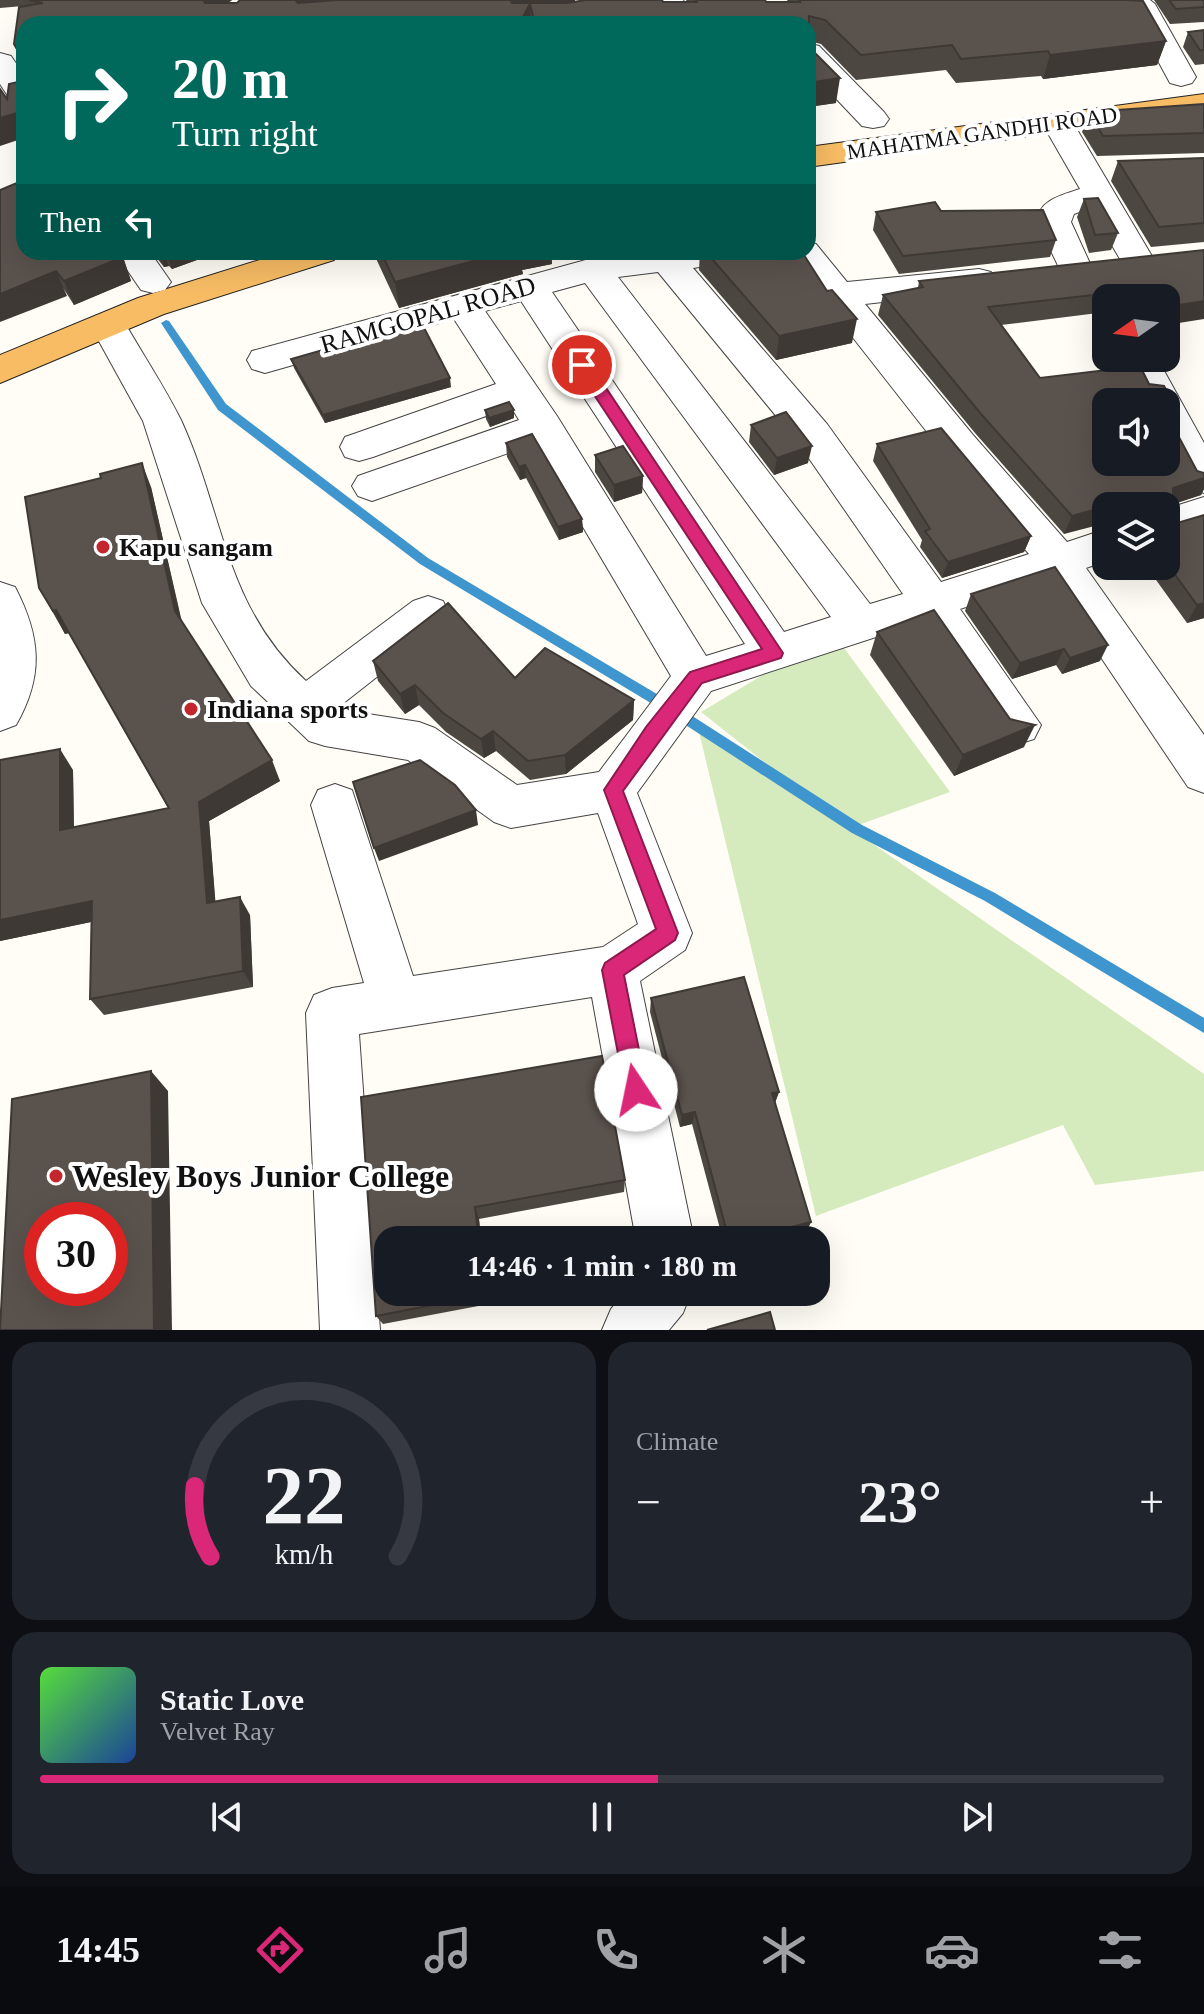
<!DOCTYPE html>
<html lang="en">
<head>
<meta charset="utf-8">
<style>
	body { margin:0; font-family:"Times New Roman",serif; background:#20242c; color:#f1f3f6; height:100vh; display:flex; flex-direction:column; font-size:30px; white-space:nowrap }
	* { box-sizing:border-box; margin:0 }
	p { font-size:26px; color:#9ea1a6 }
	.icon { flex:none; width:44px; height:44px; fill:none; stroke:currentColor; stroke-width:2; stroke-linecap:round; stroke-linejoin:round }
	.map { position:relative; height:1330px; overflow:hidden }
	.details { display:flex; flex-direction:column; gap:12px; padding:12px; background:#0d0f14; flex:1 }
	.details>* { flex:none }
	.hud { position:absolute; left:16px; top:16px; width:800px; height:244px; border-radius:24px; box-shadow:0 8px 32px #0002; background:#00695c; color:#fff; overflow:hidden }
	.needle { width:52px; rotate:256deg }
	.fabs { position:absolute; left:1092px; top:284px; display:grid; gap:16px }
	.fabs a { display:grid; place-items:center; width:88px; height:88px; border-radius:16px; background:#171b24; box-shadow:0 8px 32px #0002; font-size:40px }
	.speed { position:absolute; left:24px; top:1202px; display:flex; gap:16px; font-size:40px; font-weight:700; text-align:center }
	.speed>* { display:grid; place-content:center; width:104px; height:104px; border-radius:50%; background:#171b24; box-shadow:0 8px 32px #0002; line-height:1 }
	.speed .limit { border:12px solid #d22; background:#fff; color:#111 }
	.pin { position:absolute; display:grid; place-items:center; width:68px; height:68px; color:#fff; margin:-34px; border:4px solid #fff; border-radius:50%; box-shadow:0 2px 8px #0007 }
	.me { position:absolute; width:88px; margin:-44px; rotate:349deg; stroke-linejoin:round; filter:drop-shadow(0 0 6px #0008) }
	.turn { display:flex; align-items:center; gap:28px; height:168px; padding:0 24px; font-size:36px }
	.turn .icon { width:104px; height:104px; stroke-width:2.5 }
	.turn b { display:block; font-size:56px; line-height:68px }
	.then { display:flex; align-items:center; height:76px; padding:0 24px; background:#0003; gap:16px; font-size:30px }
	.big { font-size:60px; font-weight:700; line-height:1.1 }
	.details .widget { flex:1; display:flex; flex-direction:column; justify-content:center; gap:12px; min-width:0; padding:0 28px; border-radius:24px; background:#20242c }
	.details .dial { align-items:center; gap:0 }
	.dial svg { height:208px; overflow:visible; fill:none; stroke:#363941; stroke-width:7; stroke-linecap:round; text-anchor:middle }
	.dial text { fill:#f1f3f6; stroke:none }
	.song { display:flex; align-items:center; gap:24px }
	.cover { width:96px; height:96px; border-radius:12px; background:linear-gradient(135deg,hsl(110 70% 55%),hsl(220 70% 35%)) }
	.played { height:8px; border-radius:4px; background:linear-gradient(90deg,#db2777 55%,#363941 55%) }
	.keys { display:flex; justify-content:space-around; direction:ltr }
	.heat { display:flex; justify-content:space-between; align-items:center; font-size:44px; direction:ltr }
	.details .tiles { flex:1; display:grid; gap:12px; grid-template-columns:1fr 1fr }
	.widget:last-child { grid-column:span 2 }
	.trip { position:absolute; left:374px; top:1226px; width:456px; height:80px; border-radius:24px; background:#171b24; box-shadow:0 8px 32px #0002; font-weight:700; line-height:80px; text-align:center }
	.tab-bar { display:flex; height:128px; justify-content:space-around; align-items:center; background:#090b0e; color:#9ea1a6 }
	.tab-bar .icon { width:56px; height:56px }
	.tab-bar .active { color:#db2777 }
	.tab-bar b { font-size:36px; color:#f1f3f6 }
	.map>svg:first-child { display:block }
	.green { fill:#d5ebbd }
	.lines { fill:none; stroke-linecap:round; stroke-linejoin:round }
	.stream { fill:#3f96cf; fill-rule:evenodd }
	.minor-casing { stroke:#444; stroke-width:2 }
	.trunk-casing { stroke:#222; stroke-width:2 }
	.minor { fill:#fff; fill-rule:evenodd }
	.trunk { fill:#f7bc64; fill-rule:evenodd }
	.wall { fill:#4d4742 }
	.shaded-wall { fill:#3f3936 }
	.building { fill:#5a524d; stroke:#3f3936; stroke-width:2; fill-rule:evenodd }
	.route { fill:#db2777; stroke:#8e194d; stroke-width:2 }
	.poi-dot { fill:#c4262e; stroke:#fff; stroke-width:3 }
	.labels { text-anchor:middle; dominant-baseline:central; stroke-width:8; stroke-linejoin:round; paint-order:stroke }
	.far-street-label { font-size:22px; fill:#111; stroke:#fff }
	.street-label { font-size:26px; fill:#111; stroke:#fff }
	.poi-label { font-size:26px; font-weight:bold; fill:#111; stroke:#fff; text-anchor:start }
	.near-poi-label { font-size:32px; font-weight:bold; fill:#111; stroke:#fff; text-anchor:start }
</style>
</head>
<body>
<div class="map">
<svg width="1204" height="1330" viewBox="0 0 1204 1330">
	<rect width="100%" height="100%" fill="#fffdf5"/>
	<polygon class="green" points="833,633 950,792 850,828 1204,1074 1204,1171 1095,1185 1063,1125 816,1216 699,732 839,821 701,712"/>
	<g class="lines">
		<polygon class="stream" points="166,320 169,321 226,404 428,558 672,703 862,825 995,893 1204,1018 1204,1033 985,901 852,833 664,711 420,564 218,410 161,323"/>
		<defs>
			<g id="minor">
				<polygon points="655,0 683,0 694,24 664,24"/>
				<polygon points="1117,0 1150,0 1155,4 1196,77 1192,83 1181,86 1170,83 1133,15"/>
				<polygon points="808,43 819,46 884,112 889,119 884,126 873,128 862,126 808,69"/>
				<polygon points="0,53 11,56 24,75 24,106 13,104 0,84"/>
				<path d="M1058,114L1069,116L1156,263L1151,271L1139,274L1127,271L1090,208L1074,214L1071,222L1093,270L1088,278L1076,281L1064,278L1037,222C1038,200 1062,195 1080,189L1042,123L1047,116Z"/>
				<path d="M808,242L816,244L847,282L979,269L991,272L997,280L991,288L979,291L865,304L973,435L1067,542L1106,529V561L1086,568L1204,735V793L1188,787L1049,580L960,609L1041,725L1034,739L1018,744L1002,739L922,622L711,691L637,793L692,933L685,950L640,981L694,1240H636L592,997L359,1034L380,1330H320L306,1013L314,995L332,988L364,983L311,805L318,790L335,784L352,790L413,976L603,947L638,924L598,813L511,828L494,822L408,760L325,746L309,741L288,721L251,686L202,603L143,421L90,325L95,316L108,313L121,316L126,325C144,356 165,388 181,420C224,514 224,606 306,681L413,601L428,596L443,601L449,613L443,625L336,709L419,722L435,728L517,785L599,772L671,676L534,444L372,501L358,496L352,486L358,476L519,420L511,407L373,457L359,461L345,457L340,447L345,437L496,384L454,319L265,373L252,369L247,360L252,351L593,258L641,252H751L746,260L693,268L827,424L941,582L1029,554L945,455L792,260L787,252H808ZM658,272L799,444L903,594L870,604L618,277ZM585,283L831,617L784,632L552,292ZM521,301L745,644L706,656L557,416L485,311Z"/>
				<polygon points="115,252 150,252 171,282 165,290 153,293 141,290"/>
				<polygon points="1121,358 1157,358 1204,443 1204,493 1190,488 1166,444 1166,402 1143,402"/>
				<polygon points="1204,497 1204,528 1166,540 1166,509"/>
				<path d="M0,582L15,587C41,637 44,676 16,725L0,731Z"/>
				<polygon points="625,1292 691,1292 683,1313 669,1330 602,1330 611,1309"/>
			</g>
			<g id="trunk">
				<polygon points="1204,94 1204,112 808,167 808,147"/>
				<polygon points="285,252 339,252 334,260 164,314 0,383 0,355 138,298"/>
			</g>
		</defs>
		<use href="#minor" class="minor-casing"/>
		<use href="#trunk" class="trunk-casing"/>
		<use href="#minor" class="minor"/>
		<use href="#trunk" class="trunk"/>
	</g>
	<g class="wall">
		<polygon points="0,0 232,0 228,3 237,3 240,0 575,0 575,2 687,2 686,0 765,0 766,2 788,2 787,0 1127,0 1166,41 1157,65 1043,79 1041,76 956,83 946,70 856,80 821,44 809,41 809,47 836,103 808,107 808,24 24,24 24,138 7,99 18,82 18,54 14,44 23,6 0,8"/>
		<polygon points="1154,0 1204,0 1204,22 1170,24"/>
		<polygon points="1204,30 1204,64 1195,65 1183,47 1188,32"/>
		<polygon points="1204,104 1204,153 1097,156 1082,132 1089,112"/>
		<polygon points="1204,158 1204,242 1151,247 1111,181 1118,161"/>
		<polygon points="0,190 123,257 131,281 74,305"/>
		<polygon points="1084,199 1118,233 1111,250 1089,253 1077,217"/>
		<polygon points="941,211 1056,240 1050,257 899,274 873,230 876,212"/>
		<polygon points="1204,250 1166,325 1166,298 1106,298 1106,312 1001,325 1040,378 1173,426 1197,471 1204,473 1204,489 1201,495 1174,504 1174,524 1204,515 1204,618 1187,623 1146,566 1166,566 1166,506 1106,506 1064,534 975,433 878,315 883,295 918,288 919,281"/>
		<polygon points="152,252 219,252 172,269 169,266 164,267"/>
		<polygon points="373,252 551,252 552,264 522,270 523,274 399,308"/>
		<polygon points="700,252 802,252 852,343 776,360 699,270"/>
		<polygon points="291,359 451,387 325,423 294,368"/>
		<polygon points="485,410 514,418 490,427 486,419"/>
		<polygon points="751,425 808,463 774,475 749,442"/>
		<polygon points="506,443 582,519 583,532 559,540 526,478 520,480 507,457"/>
		<polygon points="877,444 1031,536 1024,552 942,578 920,547 922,540 873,461"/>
		<polygon points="595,455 643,476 642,493 614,502 595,472"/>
		<polygon points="101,478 151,487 182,622 280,781 209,821 215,901 250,915 253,987 104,1015 90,999 91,922 0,941 0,760 73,770 74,827 168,808 69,633 65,634 39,588"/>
		<polygon points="971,594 1100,661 1062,674 1056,665 1012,679 965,611"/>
		<polygon points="877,632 1010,719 1024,747 954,776 870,655"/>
		<polygon points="373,661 515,678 634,700 633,720 566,774 530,780 496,751 484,758 446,732 419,705 405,714 378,681"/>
		<polygon points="651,998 779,1092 775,1103 811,1222 806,1232 775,1240 723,1240 692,1124 680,1127 650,1012"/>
		<polygon points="602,1056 625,1180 624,1192 479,1219 481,1240 388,1240 388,1292 488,1292 489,1304 383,1324 376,1316 361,1097"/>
	</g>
	<g class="shaded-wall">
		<polygon points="202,0 232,0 212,14"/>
		<polygon points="295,0 336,0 307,15"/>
		<polygon points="509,0 575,0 575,2 530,4 531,24 519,24"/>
		<polygon points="1166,41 1157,65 1043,79 1050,55"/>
		<polygon points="840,78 836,103 808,107 808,83"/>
		<polygon points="24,111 24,138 0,146 0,118"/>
		<polygon points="159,252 164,252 169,266 164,267"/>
		<polygon points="166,252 219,252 172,269"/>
		<polygon points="507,252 551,252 552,264 522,270 523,274 399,308 395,282"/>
		<polygon points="123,257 131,281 74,305 64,281"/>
		<polygon points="56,271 67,296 0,322 0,294"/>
		<polygon points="1204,301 1204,319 1166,325 1166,310 1167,307"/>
		<polygon points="857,319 852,343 776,360 779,336"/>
		<polygon points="450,378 451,387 325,423 323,415"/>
		<polygon points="514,410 514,418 490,427 489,418"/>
		<polygon points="812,446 808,463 774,475 777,458"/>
		<polygon points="142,463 151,487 184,633 175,611"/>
		<polygon points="525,465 526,478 520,480 519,467"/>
		<polygon points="643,476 642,493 614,502 614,485"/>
		<polygon points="1204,478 1204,489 1201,495 1166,506 1173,488"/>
		<polygon points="1106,506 1106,523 1064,534 1072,516"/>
		<polygon points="582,519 583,532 559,540 558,527"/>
		<polygon points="1031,536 1024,552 942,578 948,562"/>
		<polygon points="1204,603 1204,618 1187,623 1197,605"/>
		<polygon points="56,610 69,633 65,634 53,611"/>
		<polygon points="1108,645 1100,661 1062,674 1070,658"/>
		<polygon points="1064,649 1056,665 1012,679 1020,663"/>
		<polygon points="415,685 419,705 405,714 400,694"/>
		<polygon points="634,700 633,720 566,774 565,755"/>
		<polygon points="1035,725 1024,747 954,776 963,755"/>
		<polygon points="493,731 496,751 484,758 481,739"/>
		<polygon points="60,749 73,770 74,850 60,830"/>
		<polygon points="272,760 280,781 209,821 217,921 207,903 199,802"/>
		<polygon points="476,810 478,825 379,861 374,848"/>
		<polygon points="240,897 250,915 253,987 243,971"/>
		<polygon points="92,901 105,919 0,941 0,920"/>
		<polygon points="151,1071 168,1091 172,1330 154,1330"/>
		<polygon points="779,1092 774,1105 772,1093"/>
		<polygon points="695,1112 692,1124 680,1127 682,1115"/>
		<polygon points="475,1207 479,1219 481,1240 479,1240"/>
		<polygon points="811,1222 806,1232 775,1240 740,1240"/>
	</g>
	<g class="building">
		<polygon points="29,0 203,0 205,3 237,3 240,0 295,0 298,3 338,0 510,0 512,3 567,3 586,0 662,0 663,2 697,2 696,0 765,0 766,2 800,2 799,0 1127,0 1143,1 1166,41 1050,55 1048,51 961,59 952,45 861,55 825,20 809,16 809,47 840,78 808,83 808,24 535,24 530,4 519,24 24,24 24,111 0,118 0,89 7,99 9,84 18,82 18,51 14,44 19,7 43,3"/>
		<polygon points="1169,0 1204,0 1204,7 1176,9"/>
		<polygon points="1204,30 1204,50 1200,50 1188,32"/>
		<polygon points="1204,104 1204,133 1103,136 1089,112"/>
		<polygon points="1204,158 1204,223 1159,227 1118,161"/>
		<polygon points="24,180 24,252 119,252 123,257 64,281 56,271 0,294 0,190"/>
		<polygon points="1098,198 1118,233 1095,235 1084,199"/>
		<polygon points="935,202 941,211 1043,210 1056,240 903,256 876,212"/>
		<path d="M1204,250V301L1167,307L1166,304V298H1162L1155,288L988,307L1040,378L1140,366L1149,384L1164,386L1172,400L1173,426L1197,471L1204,473V478L1173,488L1174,524L1204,515V603L1197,605L1166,562V506H1125L1122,502L1072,516L981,414L883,295L923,287L919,281ZM1106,402H1166V462H1106Z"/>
		<polygon points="381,252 507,252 395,282"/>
		<polygon points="706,252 802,252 827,291 832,290 857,319 779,336"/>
		<polygon points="421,322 450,378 323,415 291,359"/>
		<polygon points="509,402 514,410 489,418 485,410"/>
		<polygon points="786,412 812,446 777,458 751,425"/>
		<polygon points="941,428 1031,536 948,562 925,531 930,529 877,444"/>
		<polygon points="532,434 582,519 558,527 525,465 519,467 506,443"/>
		<polygon points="623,446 643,476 614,485 595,455"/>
		<polygon points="142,463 175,611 272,760 199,802 207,903 240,897 243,971 90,999 92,901 0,920 0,760 60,749 60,830 169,808 56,610 53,611 39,588 25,497 101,478 100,474"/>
		<polygon points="1055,567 1108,645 1070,658 1064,649 1020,663 971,594"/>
		<polygon points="448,603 515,678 545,648 634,700 565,755 528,761 493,731 481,739 443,713 415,685 400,694 373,661"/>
		<polygon points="934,610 1010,719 1035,725 963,755 877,632"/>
		<polygon points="420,760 455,785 476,810 374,848 353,782"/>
		<polygon points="744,977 779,1092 772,1093 811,1222 740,1240 729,1240 695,1112 682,1115 651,998"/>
		<polygon points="602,1056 625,1180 475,1207 479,1240 388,1240 388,1292 485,1292 485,1295 376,1316 361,1097"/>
		<path d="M151,1071L154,1330H0L12,1099ZM42,1220H110V1288H42Z"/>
		<polygon points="770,1312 775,1330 707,1330"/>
	</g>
	<polygon class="route" points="582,360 588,361 783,653 781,658 702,683 623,791 678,933 675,940 624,975 647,1090 644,1098 636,1101 628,1098 625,1090 602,970 605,963 656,929 604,790 646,727 690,672 762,649 577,369 575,365"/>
	<g class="poi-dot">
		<circle cx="103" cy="547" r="8"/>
		<circle cx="191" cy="709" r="8"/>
		<circle cx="56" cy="1176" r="8"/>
	</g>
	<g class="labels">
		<g class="far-street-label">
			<text transform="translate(982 133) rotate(-8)">MAHATMA GANDHI ROAD</text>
		</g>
		<g class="street-label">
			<text transform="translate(428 315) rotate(-16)">RAMGOPAL ROAD</text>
		</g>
		<g class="poi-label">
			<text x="119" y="547">Kapu sangam</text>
			<text x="207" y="709">Indiana sports</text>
		</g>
		<g class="near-poi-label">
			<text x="72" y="1176">Wesley Boys Junior College</text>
		</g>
	</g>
</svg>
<div class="fabs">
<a><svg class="needle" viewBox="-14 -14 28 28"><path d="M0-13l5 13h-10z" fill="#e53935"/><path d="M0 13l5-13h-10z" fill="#9ea1a6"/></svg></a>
<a><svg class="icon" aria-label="sound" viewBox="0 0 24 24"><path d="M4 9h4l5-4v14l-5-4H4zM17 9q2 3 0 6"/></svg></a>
<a><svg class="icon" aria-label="layers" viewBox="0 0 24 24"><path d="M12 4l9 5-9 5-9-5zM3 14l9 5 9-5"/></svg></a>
</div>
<div class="speed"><div class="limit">30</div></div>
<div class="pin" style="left:582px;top:365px;background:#d93025"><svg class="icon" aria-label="arrive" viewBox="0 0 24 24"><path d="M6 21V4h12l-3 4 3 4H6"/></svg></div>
<svg class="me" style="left:636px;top:1090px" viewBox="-20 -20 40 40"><circle r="19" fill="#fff"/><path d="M0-13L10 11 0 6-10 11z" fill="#db2777"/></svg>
<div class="trip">14:46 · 1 min · 180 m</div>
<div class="hud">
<div class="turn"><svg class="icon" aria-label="right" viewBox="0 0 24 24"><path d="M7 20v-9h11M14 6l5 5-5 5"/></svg><div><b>20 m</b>Turn right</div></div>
<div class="then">Then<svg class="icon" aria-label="left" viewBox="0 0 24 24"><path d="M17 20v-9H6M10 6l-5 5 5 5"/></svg></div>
</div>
</div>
<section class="details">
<div class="tiles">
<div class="widget dial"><svg viewBox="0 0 100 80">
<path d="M14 69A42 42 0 1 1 86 69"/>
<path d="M14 69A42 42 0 0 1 8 42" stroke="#db2777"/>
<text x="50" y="56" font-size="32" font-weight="700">22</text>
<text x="50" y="72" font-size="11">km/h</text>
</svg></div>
<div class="widget"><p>Climate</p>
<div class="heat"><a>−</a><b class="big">23°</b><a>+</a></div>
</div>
<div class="widget">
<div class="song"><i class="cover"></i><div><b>Static Love</b><p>Velvet Ray</p></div></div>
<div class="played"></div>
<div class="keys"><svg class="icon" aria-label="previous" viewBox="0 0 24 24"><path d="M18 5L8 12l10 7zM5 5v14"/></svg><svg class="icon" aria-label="pause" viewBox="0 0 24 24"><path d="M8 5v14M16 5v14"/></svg><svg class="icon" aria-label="next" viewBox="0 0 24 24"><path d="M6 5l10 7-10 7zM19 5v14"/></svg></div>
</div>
</div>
</section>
<nav class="tab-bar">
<b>14:45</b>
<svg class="icon active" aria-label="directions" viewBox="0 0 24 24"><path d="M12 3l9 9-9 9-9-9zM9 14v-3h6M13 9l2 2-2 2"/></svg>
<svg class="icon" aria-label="music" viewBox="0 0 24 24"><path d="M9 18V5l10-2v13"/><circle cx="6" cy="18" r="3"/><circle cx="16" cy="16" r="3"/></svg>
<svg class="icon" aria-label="phone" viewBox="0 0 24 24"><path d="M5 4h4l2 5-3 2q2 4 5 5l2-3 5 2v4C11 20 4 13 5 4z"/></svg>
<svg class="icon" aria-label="climate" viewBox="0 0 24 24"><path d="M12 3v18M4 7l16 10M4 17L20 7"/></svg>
<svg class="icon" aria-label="car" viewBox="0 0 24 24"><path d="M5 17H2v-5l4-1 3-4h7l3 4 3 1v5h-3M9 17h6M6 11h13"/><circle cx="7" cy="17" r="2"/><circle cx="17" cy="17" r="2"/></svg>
<svg class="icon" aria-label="filters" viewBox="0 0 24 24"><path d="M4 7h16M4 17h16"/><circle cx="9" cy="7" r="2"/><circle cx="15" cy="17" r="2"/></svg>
</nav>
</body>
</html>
